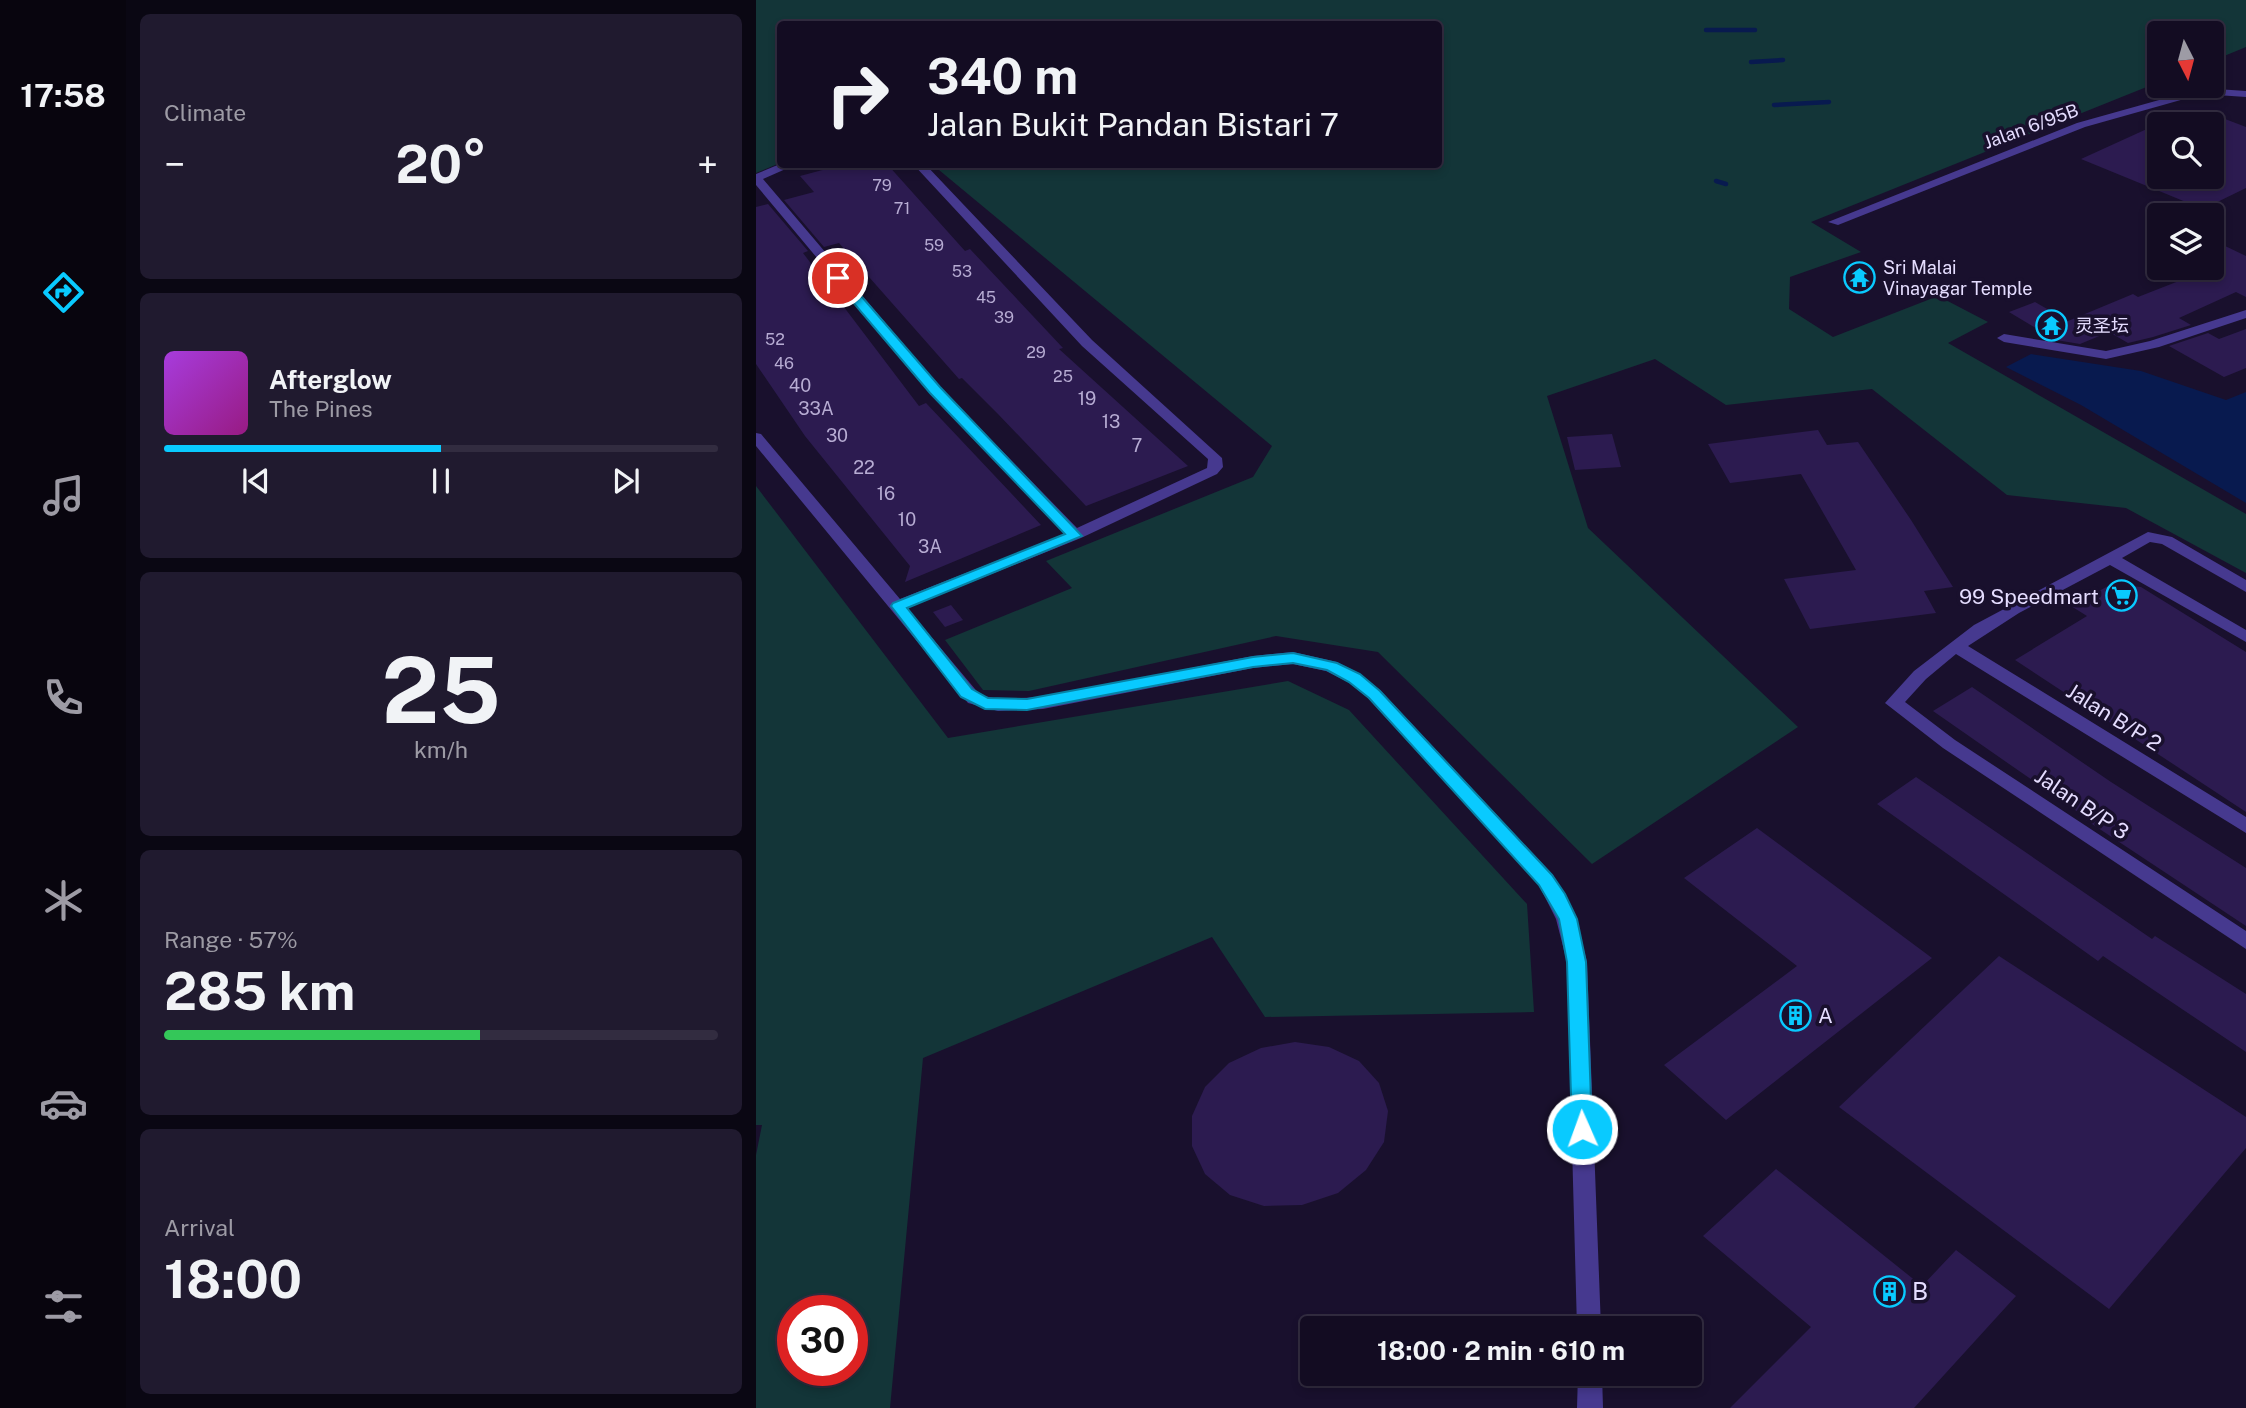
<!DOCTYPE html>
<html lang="en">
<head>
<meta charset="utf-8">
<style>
	body { margin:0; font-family:"Public Sans","Noto Sans SC",sans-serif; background:#201a2f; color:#f1f3f6; height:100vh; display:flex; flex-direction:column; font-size:26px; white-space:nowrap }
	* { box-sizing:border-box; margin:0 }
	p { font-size:23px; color:#9d9ba5 }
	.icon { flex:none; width:38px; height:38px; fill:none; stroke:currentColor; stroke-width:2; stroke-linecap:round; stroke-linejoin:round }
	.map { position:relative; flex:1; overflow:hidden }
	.details { display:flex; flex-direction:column; gap:14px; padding:14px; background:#0a0713; width:630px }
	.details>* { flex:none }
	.top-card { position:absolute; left:21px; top:21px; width:665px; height:147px; border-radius:7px; box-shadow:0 4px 10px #0003,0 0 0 2px #322c40; background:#130c22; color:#f1f3f6; overflow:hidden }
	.needle { width:46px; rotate:174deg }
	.buttons { position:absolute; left:1391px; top:21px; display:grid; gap:14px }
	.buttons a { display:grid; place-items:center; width:77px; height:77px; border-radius:7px; background:#130c22; box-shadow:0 4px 10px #0003,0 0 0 2px #322c40; font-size:35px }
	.speed { position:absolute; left:21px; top:1295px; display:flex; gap:14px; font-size:35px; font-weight:700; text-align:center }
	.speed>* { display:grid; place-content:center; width:91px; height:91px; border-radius:50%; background:#130c22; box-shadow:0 4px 10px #0003,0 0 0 2px #322c40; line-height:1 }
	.speed .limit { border:10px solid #d22; background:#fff; color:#111 }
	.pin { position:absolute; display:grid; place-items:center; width:60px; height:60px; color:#fff; margin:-30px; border:4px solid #fff; border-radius:50%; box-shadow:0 2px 7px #0007 }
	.me { position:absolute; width:77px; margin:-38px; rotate:358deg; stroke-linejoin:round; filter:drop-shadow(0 0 5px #0008) }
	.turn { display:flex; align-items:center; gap:24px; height:147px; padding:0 35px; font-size:32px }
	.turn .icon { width:91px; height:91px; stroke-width:2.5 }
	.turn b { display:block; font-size:49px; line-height:60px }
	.big { font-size:52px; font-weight:700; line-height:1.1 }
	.details .card { flex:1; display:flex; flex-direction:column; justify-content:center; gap:10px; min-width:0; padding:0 24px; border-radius:10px; background:#201a2f }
	.details .dial { align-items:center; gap:0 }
	.dial b { font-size:91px; line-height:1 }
	.song { display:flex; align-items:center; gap:21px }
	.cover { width:84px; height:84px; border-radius:10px; background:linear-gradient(135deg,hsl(280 70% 55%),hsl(310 70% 35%)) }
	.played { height:7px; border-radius:4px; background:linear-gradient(90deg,#09caff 50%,#322c40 50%) }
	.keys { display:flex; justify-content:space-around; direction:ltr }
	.heat { display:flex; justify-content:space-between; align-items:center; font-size:38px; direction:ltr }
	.charge { height:10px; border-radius:5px; background:linear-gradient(90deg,#34c759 57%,#322c40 0) }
	.trip { position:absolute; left:544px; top:1316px; width:402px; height:70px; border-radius:7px; background:#130c22; box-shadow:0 4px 10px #0003,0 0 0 2px #322c40; font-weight:700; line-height:70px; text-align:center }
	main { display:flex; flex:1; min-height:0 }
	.menu { display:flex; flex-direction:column; width:126px; justify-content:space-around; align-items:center; background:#08050e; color:#9d9ba5 }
	.menu .icon { width:49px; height:49px }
	.menu .current { color:#09caff }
	.menu b { font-size:32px; color:#f1f3f6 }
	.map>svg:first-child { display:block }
	.green { fill:#133538; fill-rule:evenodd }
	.water { fill:#081a4f }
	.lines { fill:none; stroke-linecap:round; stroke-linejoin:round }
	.stream { stroke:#081a4f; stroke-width:4.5 }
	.building { fill:#2c1b50 }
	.minor { fill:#46398f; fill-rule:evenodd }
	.route { fill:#09caff; stroke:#0683a6; stroke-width:2 }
	.labels { text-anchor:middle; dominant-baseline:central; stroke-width:7; stroke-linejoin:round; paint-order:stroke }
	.far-number-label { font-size:16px; fill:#b7acd3 }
	.far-street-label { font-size:18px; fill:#e5ddff; stroke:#19102d }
	.far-poi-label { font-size:18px; fill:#e5ddff; stroke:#19102d; text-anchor:start }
	.number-label { font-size:18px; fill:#b7acd3 }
	.poi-label { font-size:21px; fill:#e5ddff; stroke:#19102d; text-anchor:end }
	.street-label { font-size:21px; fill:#e5ddff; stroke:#19102d }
	.near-poi-label { font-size:24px; fill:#e5ddff; stroke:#19102d; text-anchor:start }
</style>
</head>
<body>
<main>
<nav class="menu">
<b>17:58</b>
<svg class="icon current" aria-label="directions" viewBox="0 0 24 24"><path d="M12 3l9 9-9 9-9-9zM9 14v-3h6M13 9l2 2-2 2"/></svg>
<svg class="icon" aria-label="music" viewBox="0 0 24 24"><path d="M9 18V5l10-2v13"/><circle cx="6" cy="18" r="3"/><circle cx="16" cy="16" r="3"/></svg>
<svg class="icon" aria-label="phone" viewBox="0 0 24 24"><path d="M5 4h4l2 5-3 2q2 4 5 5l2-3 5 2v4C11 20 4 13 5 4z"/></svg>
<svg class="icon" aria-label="climate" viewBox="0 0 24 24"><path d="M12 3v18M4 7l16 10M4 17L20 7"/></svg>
<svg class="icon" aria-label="car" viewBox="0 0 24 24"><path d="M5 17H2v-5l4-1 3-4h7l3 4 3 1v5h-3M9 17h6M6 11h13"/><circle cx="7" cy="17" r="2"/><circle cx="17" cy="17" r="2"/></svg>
<svg class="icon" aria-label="filters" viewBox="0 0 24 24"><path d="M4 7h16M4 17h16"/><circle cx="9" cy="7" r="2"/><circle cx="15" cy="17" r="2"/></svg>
</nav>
<section class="details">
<div class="card"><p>Climate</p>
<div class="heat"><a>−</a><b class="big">20°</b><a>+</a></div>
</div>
<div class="card">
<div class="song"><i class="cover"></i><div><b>Afterglow</b><p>The Pines</p></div></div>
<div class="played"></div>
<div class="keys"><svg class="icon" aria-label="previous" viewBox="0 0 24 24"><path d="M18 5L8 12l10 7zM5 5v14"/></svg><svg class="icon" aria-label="pause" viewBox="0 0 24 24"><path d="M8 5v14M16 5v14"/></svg><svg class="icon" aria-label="next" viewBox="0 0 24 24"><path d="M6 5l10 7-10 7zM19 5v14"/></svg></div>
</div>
<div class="card dial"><b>25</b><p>km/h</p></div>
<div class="card"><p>Range · 57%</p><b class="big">285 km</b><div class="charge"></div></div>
<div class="card"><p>Arrival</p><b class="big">18:00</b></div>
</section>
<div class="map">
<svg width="1490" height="1408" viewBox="0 0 1490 1408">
	<rect width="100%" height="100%" fill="#19102d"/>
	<g class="green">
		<polygon points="0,0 1490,0 1490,47 1456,61 1456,33 1404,33 1403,82 1055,222 1105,252 1034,277 1033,309 1077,337 1182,296 1232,322 1192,343 1490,514 1490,573 1370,508 1251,495 1116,389 970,405 899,359 791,396 832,528 1042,727 836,864 622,652 520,636 273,691 227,690 189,640 316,588 290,561 497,477 516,446 177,165 682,164 682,24 24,24 24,163 0,173"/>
		<path d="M0,486L192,738L532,681L593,710L771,904L778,1012L509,1017L456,937L167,1058L134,1408H0V1155L6,1125H0ZM37,1311H96V1370H37Z"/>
	</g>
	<polygon class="water" points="1275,354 1385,371 1470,400 1490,392 1490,503 1325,405 1250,367"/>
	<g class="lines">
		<g class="stream">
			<polyline points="950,30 999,30"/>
			<polyline points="995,62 1027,60"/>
			<polyline points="1018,105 1073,102"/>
			<polyline points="960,181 970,184"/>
		</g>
	</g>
	<g class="building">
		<polygon points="1456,114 1490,127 1490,188 1447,209 1325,159 1404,123 1404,177 1429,177 1456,188"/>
		<polygon points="89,164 131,164 209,251 214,249 307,348 303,349 432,466 330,506 242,414 206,378 203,379 83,243 68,247 28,200 58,192 44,176"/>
		<polygon points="12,204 52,251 47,253 163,406 170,403 285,525 149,582 154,566 49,436 0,364 0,207"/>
		<polygon points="1467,245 1490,256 1490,297 1480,292 1423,318 1435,325 1397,337 1372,343 1353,332 1324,344 1300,340 1253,312 1279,302 1312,321 1377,294 1382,297 1456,268 1456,250"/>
		<polygon points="1490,329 1490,368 1468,377 1413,346 1452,333 1463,339"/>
		<polygon points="1062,430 1071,445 1102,442 1155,520 1197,587 1168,591 1180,613 1054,629 1028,579 1100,570 1045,474 974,483 952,444"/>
		<polygon points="856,434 865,467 819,470 811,437"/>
		<polygon points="1356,584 1385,587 1490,652 1490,812 1259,660 1331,616 1315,606"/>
		<polygon points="195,605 207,620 189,627 177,612"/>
		<polygon points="1216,687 1355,782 1490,868 1490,926 1330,820 1332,819 1177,711"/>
		<polygon points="1160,777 1396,939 1399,936 1490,994 1490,1052 1347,956 1342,961 1121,804"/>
		<polygon points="1001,828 1176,958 970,1120 908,1065 1041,966 928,878"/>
		<polygon points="1243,956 1490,1117 1490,1148 1353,1309 1083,1107"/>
		<polygon points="539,1042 573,1047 603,1061 623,1083 632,1111 628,1142 610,1170 582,1193 546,1205 508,1206 474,1195 449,1174 436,1146 436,1116 449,1087 473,1063 505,1048"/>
		<polygon points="1020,1169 1166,1286 1200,1250 1260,1296 1158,1408 974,1408 1055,1327 947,1236"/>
	</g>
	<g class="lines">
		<g class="minor">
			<polygon points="1446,88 1490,91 1490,97 1446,94 1329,127 1082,225 1072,222 1321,123"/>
			<polygon points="24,164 41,164 7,179 184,387 321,528 451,468 452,459 326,346 157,164 169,164 336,340 466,458 467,467 461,474 325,538 151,608 224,695 242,699 287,697 497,656 537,652 581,662 604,674 624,690 797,875 820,919 831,962 845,1328 821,1328 811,962 800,919 783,885 612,698 592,682 570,671 537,664 497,668 287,709 242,711 212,703 0,446 0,433 5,434 144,599 309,534 174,393 0,185 0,174"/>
			<polygon points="1490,310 1490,318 1403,347 1350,359 1248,342 1241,338 1248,334 1350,351 1394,341"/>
			<polygon points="1392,532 1416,537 1490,580 1490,592 1406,544 1394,542 1366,558 1490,630 1490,642 1354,565 1263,613 1212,646 1490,817 1490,833 1200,654 1170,679 1149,702 1199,740 1490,931 1490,949 1187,748 1129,703 1158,671 1218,625"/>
			<polygon points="822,1374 846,1374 847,1408 821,1408"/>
		</g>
	</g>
	<polygon class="route" points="78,275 87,275 184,387 326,536 151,608 216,689 232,698 271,699 497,657 537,653 581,663 604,674 624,691 796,875 809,894 821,919 830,962 836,1129 833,1135 826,1138 819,1135 816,1129 811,962 803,919 783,885 613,698 593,682 571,670 537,663 497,667 271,710 229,709 205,697 135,606 137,603 309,534 174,393 78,280"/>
	<defs>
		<symbol id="temple-ring" viewBox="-11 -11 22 22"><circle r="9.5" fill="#19102d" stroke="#09caff" stroke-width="1.5"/><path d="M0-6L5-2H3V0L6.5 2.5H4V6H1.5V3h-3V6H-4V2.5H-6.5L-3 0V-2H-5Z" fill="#09caff"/></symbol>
		<symbol id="supermarket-ring" viewBox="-11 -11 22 22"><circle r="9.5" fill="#19102d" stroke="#09caff" stroke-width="1.5"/><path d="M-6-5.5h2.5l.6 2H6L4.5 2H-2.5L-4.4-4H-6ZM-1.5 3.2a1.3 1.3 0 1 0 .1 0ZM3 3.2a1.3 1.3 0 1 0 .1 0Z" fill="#09caff"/></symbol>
		<symbol id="building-ring" viewBox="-11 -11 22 22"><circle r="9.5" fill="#19102d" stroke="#09caff" stroke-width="1.5"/><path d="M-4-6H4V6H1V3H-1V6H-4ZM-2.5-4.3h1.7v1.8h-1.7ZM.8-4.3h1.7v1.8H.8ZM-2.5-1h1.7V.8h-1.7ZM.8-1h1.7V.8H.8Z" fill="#09caff"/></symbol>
	</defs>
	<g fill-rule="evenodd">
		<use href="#temple-ring" x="1086" y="260" width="35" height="35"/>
		<use href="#temple-ring" x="1278" y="308" width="35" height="35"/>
		<use href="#supermarket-ring" x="1348" y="578" width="35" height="35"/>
		<use href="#building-ring" x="1022" y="998" width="35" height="35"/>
		<use href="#building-ring" x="1116" y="1274" width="35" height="35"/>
	</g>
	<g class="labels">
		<g class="far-number-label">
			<text x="126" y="185">79</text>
			<text x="146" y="208">71</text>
			<text x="178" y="245">59</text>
			<text x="206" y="271">53</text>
			<text x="230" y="297">45</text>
			<text x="248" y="317">39</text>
			<text x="19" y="339">52</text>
			<text x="280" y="352">29</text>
			<text x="28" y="363">46</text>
			<text x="307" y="376">25</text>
		</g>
		<g class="far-street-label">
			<text transform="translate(1275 126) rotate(-20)">Jalan 6/95B</text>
		</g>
		<g class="far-poi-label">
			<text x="1127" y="267">Sri Malai<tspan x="1127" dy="21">Vinayagar Temple</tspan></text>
			<text x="1319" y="325">灵圣坛</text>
		</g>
		<g class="number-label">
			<text x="44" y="385">40</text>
			<text x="331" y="398">19</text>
			<text x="60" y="408">33A</text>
			<text x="355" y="421">13</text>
			<text x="81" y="435">30</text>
			<text x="381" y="445">7</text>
			<text x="108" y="467">22</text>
			<text x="130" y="493">16</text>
			<text x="151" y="519">10</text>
			<text x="174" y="546">3A</text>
		</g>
		<g class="poi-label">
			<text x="1343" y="596">99 Speedmart</text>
			<text x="1062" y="1015" text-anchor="start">A</text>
		</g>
		<g class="street-label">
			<text transform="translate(1358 717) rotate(32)">Jalan B/P 2</text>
			<text transform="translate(1326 804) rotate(34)">Jalan B/P 3</text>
		</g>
		<g class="near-poi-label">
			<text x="1156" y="1291">B</text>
		</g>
	</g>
</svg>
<div class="buttons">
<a><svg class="needle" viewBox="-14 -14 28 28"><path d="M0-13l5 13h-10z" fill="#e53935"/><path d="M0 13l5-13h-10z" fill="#9d9ba5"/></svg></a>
<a><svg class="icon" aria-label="search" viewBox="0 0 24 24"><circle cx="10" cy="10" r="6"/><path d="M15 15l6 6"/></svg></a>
<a><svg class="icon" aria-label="layers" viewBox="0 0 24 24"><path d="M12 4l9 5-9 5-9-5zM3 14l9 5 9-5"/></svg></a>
</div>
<div class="speed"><div class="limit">30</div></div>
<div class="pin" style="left:82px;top:278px;background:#d93025"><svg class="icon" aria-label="arrive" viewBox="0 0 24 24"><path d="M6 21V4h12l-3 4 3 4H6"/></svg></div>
<svg class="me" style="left:826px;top:1129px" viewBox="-20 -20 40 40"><circle r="17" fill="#09caff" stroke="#fff" stroke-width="3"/><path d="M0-11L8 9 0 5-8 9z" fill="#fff"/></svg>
<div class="trip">18:00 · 2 min · 610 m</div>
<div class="top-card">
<div class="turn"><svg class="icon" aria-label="right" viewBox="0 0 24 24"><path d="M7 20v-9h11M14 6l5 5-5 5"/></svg><div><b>340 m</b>Jalan Bukit Pandan Bistari 7</div></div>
</div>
</div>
</main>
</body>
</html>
